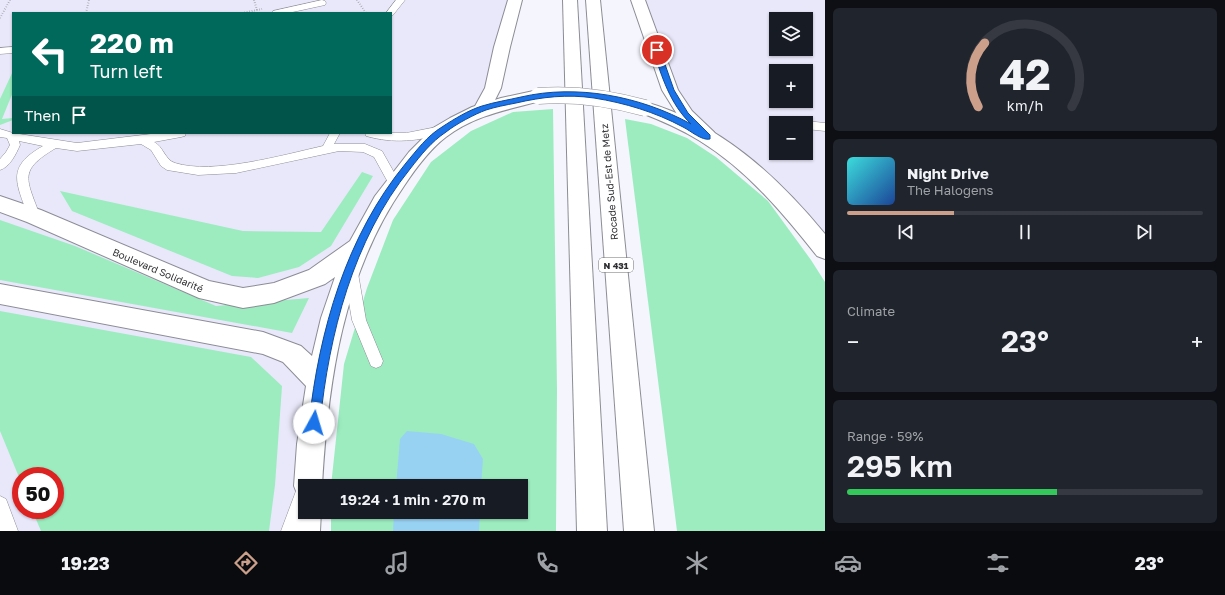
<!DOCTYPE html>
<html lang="en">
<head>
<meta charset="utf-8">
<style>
	body { margin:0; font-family:"Golos Text",sans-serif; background:#20242c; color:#f1f3f6; height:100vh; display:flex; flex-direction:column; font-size:15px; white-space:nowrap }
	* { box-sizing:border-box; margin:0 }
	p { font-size:13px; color:#9ea1a6 }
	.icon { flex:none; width:22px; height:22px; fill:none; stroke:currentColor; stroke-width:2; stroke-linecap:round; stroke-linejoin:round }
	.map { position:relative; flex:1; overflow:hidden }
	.panel { display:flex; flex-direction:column; gap:8px; padding:8px; background:#0d0f14; width:400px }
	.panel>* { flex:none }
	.hud { position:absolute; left:12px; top:12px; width:380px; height:122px; border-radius:0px; box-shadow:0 1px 3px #0004; background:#00695c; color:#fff; overflow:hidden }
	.fabs { position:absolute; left:769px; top:12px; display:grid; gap:8px }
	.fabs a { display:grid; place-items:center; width:44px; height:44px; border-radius:0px; background:#171b24; box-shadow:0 1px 3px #0004; font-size:20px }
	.speed { position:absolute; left:12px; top:467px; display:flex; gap:8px; font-size:20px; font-weight:700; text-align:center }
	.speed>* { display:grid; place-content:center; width:52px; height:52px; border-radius:50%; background:#171b24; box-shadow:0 1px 3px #0004; line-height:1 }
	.speed .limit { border:6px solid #d22; background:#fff; color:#111 }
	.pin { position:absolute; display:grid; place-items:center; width:34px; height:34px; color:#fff; margin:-17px; border:2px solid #fff; border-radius:50%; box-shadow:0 1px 4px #0007 }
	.me { position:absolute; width:44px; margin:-22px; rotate:6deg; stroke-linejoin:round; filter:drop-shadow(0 0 3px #0008) }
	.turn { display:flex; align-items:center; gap:14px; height:84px; padding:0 12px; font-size:18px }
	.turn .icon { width:52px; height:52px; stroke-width:2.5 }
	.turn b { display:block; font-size:28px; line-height:34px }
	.then { display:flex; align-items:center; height:38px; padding:0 12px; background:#0003; gap:8px; font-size:15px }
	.big { font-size:30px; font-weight:600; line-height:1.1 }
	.panel .card { flex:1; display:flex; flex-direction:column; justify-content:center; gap:6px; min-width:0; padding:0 14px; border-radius:6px; background:#20242c }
	.panel .dial { align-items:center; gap:0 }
	.dial svg { height:104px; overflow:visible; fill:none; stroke:#363941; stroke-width:7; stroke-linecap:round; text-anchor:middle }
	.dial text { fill:#f1f3f6; stroke:none }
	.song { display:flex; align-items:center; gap:12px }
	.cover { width:48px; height:48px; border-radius:6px; background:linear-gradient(135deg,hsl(180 70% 55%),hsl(220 70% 35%)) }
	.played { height:4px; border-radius:2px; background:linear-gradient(90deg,#cc9f8a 30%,#363941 30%) }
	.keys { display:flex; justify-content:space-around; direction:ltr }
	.heat { display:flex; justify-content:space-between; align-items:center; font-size:22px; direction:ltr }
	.charge { height:6px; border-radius:3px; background:linear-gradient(90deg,#34c759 59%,#363941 0) }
	.trip { position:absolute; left:298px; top:479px; width:230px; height:40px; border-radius:0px; background:#171b24; box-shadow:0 1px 3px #0004; font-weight:600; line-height:40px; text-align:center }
	.dock { display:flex; height:64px; justify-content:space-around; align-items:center; background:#090b0e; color:#9ea1a6 }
	.dock .icon { width:28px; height:28px }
	.dock .selected { color:#cc9f8a }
	.dock b { font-size:18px; color:#f1f3f6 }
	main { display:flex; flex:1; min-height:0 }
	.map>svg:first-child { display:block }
	.built { fill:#e8e8fa; fill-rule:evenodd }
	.green { fill:#9cecc0 }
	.water { fill:#98d2f3 }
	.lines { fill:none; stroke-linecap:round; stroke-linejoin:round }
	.lane-casing { stroke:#8c8c96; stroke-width:1 }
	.secondary-casing { stroke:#8c8c96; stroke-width:2 }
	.highway-casing { stroke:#8c8c96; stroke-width:2 }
	.path { stroke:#8f8f95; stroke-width:2; stroke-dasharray:0.5 2; stroke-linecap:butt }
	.lane { fill:#fff; fill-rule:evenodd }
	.secondary { fill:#fff; fill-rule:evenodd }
	.highway { fill:#fff; fill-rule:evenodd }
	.secondary-bridge-casing { stroke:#8c8c96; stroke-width:17; stroke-linecap:butt }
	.secondary-bridge { stroke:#fff; stroke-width:16 }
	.route { fill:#1a73e8; stroke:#114b97 }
	.labels { text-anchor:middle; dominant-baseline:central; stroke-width:3; stroke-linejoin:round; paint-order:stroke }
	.shield { fill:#fff; stroke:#6e6e71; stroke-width:1 }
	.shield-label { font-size:9px; font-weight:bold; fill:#303034 }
	.street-label { font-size:10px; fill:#303034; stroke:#fff }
</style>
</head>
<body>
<main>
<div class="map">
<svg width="825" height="531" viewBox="0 0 825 531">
	<rect width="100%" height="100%" fill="#f5f5fe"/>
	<g class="built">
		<path d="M0,0H515L496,39V104L444,129L359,246L305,486V531H0ZM13,13H391V133H13ZM21,476H55V510H21Z"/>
		<path d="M638,0H825V250L686,115ZM776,19H806V49H776ZM776,71H806V101H776ZM776,123H806V153H776Z"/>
	</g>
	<g class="green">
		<polygon points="13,71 13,92 2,119 13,118 13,120 0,125 0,99"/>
		<polygon points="553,109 557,390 556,531 331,531 331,512 521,512 521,486 331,486 344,364 367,288 393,220 431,162 471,131 513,112"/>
		<polygon points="625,119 651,124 687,138 716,157 768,201 811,260 825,282 825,531 677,531"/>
		<polygon points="362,172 373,176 331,246 299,267 258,278 232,276 72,211 60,191 243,231 321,232"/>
		<polygon points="0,220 75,246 216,306 309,298 292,333 0,280"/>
		<polygon points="0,311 251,357 282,386 275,485 269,531 41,531 32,510 55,510 55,476 21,476 21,482 0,431"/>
	</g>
	<g class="water">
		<polygon points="407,431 441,434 474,444 483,459 481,486 396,486 400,439"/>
		<polygon points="394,512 480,512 479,531 393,531"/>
	</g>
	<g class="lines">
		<defs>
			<g id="lane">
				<polygon points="322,0 325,1 326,3 325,5 288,13 272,13 273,11"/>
				<polygon points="396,0 405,0 393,15 391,15 391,13 386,13"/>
				<polygon points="13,47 13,53 0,54 0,48"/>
				<polygon points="806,121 825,123 825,131 806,129 806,123 802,123"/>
				<path d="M442,126L446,127L447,130L446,133C419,141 394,144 366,136L365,133H406Z"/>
				<path d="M0,129L13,133L77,143L159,133H186L185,136L181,137L154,142C163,146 165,160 175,163C213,175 283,155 323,146L330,133H340L334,144H365L382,151L400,183L398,186L394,187L390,186L374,157L363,152L339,151L236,173L198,175L167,170L161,166L151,150L141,144L77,151L56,148C17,171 27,179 40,216L38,219L34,221L30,219L28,216C16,182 6,167 43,146L19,141L20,145C16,154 10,167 0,170V159L6,152L10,145L7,138L0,137Z"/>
				<polygon points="351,267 356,269 358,273 366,320 383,361 381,366 376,368 371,366 352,320 344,273 346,269"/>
				<polygon points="305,481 311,483 312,486 305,486 305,512 299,531 281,531 299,483"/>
				<polygon points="0,496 6,499 18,531 0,531"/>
			</g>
			<g id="secondary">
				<path d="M538,90L544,92L547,96L544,100C508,110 477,114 446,137C429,150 416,168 404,186C343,274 328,381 322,486H305V512H321L320,531H290L291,512L296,502L304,498L298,496L294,486L297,444L306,386L283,362L263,354L0,304V284L263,332L301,346L312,356L321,318L335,277L325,284L274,303L243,308L199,298L27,222L0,212V196L41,210L209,281L243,288L274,283L309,270L350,241L375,196L409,152L433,128L450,118L472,107L501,98Z"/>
				<path d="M645,102C720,123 777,176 825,234V259L817,256C783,213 747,170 700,141C681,129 660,120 639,112L636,108L639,104Z"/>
			</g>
			<g id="highway">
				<polygon points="508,0 522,0 510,47 501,88 489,112 483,114 477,112 474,108 485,88 494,47"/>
				<polygon points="563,0 577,0 607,531 577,531"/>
				<polygon points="586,0 600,0 654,531 624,531"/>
				<polygon points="631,0 645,0 678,90 692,111 714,132 717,137 714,142 708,144 702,142 680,119 662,90"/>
			</g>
		</defs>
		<use href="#lane" class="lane-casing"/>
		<use href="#secondary" class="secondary-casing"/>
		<use href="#highway" class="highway-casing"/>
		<g class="path">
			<polyline points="254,0 257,10"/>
			<polyline points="357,0 366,13"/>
			<polyline points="86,13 89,0"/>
			<polyline points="242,13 262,9"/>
			<polyline points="0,18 10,0"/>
		</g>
		<use href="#lane" class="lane"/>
		<use href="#secondary" class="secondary"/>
		<use href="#highway" class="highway"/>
		<defs>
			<path id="secondary-bridge" d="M538,96C575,93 609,98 645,108"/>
		</defs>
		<use href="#secondary-bridge" class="secondary-bridge-casing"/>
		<use href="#secondary-bridge" class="secondary-bridge"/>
	</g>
	<path class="route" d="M654,48L660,50L674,90L688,113L710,135V139C702,141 691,131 683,127C655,112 625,103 594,98C567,94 542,97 516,103C506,105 495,107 486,110C475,114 456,124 446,132C431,142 421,155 410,169C353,240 329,334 320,423L318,427L314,428L310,427L309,423C319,331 346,236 406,163C417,150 427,136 442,127C454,119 469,110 482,106C495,102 508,100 521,97C577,84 640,96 691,124C670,104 662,77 653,50Z"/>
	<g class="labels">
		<rect class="shield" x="599" y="258" width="34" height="14" rx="3"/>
		<g class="shield-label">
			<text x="616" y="265">N 431</text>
		</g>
		<g class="street-label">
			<text transform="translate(609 182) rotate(-95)">Rocade Sud-Est de Metz</text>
			<text transform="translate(158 270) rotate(23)">Boulevard Solidarité</text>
		</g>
	</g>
</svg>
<div class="fabs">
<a><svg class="icon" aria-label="layers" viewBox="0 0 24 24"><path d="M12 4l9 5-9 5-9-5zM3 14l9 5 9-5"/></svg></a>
<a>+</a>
<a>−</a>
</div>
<div class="speed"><div class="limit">50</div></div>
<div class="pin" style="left:657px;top:50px;background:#d93025"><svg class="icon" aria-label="arrive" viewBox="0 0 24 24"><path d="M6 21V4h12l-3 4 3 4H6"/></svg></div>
<svg class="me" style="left:314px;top:423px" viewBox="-20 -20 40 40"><circle r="19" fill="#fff"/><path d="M0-13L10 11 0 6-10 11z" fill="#1a73e8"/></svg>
<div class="trip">19:24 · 1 min · 270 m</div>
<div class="hud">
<div class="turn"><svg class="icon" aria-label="left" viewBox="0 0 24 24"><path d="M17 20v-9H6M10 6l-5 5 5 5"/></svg><div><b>220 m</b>Turn left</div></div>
<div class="then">Then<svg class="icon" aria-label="arrive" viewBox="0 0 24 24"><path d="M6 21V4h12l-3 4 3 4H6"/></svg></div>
</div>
</div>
<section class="panel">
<div class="card dial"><svg viewBox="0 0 100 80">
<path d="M14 69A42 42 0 1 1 86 69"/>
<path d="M14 69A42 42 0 0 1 19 20" stroke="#cc9f8a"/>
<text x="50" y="56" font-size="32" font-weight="700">42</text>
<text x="50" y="72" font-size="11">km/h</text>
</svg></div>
<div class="card">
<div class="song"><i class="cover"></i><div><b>Night Drive</b><p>The Halogens</p></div></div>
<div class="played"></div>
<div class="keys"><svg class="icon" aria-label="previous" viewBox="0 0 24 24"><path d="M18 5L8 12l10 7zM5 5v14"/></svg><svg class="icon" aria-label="pause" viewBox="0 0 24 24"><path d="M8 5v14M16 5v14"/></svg><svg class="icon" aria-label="next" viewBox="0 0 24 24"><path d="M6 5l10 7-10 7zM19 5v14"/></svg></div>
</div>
<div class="card"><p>Climate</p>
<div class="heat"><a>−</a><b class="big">23°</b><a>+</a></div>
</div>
<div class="card"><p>Range · 59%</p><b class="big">295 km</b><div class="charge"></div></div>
</section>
</main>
<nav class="dock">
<b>19:23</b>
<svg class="icon selected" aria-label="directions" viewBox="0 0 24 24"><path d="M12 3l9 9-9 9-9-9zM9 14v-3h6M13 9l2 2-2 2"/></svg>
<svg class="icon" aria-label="music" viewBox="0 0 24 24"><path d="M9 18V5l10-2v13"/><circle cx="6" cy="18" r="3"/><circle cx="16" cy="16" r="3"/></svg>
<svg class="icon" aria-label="phone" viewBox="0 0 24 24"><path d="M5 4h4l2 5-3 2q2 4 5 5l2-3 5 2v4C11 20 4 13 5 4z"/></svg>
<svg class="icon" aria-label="climate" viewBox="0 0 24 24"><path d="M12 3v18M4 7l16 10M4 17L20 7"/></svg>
<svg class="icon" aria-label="car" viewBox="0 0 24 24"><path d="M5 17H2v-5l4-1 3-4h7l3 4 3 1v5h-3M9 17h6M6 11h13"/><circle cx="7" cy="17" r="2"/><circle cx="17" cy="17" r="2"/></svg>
<svg class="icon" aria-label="filters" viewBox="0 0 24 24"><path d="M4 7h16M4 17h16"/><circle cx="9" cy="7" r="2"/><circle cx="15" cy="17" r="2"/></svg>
<b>23°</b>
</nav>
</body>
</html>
